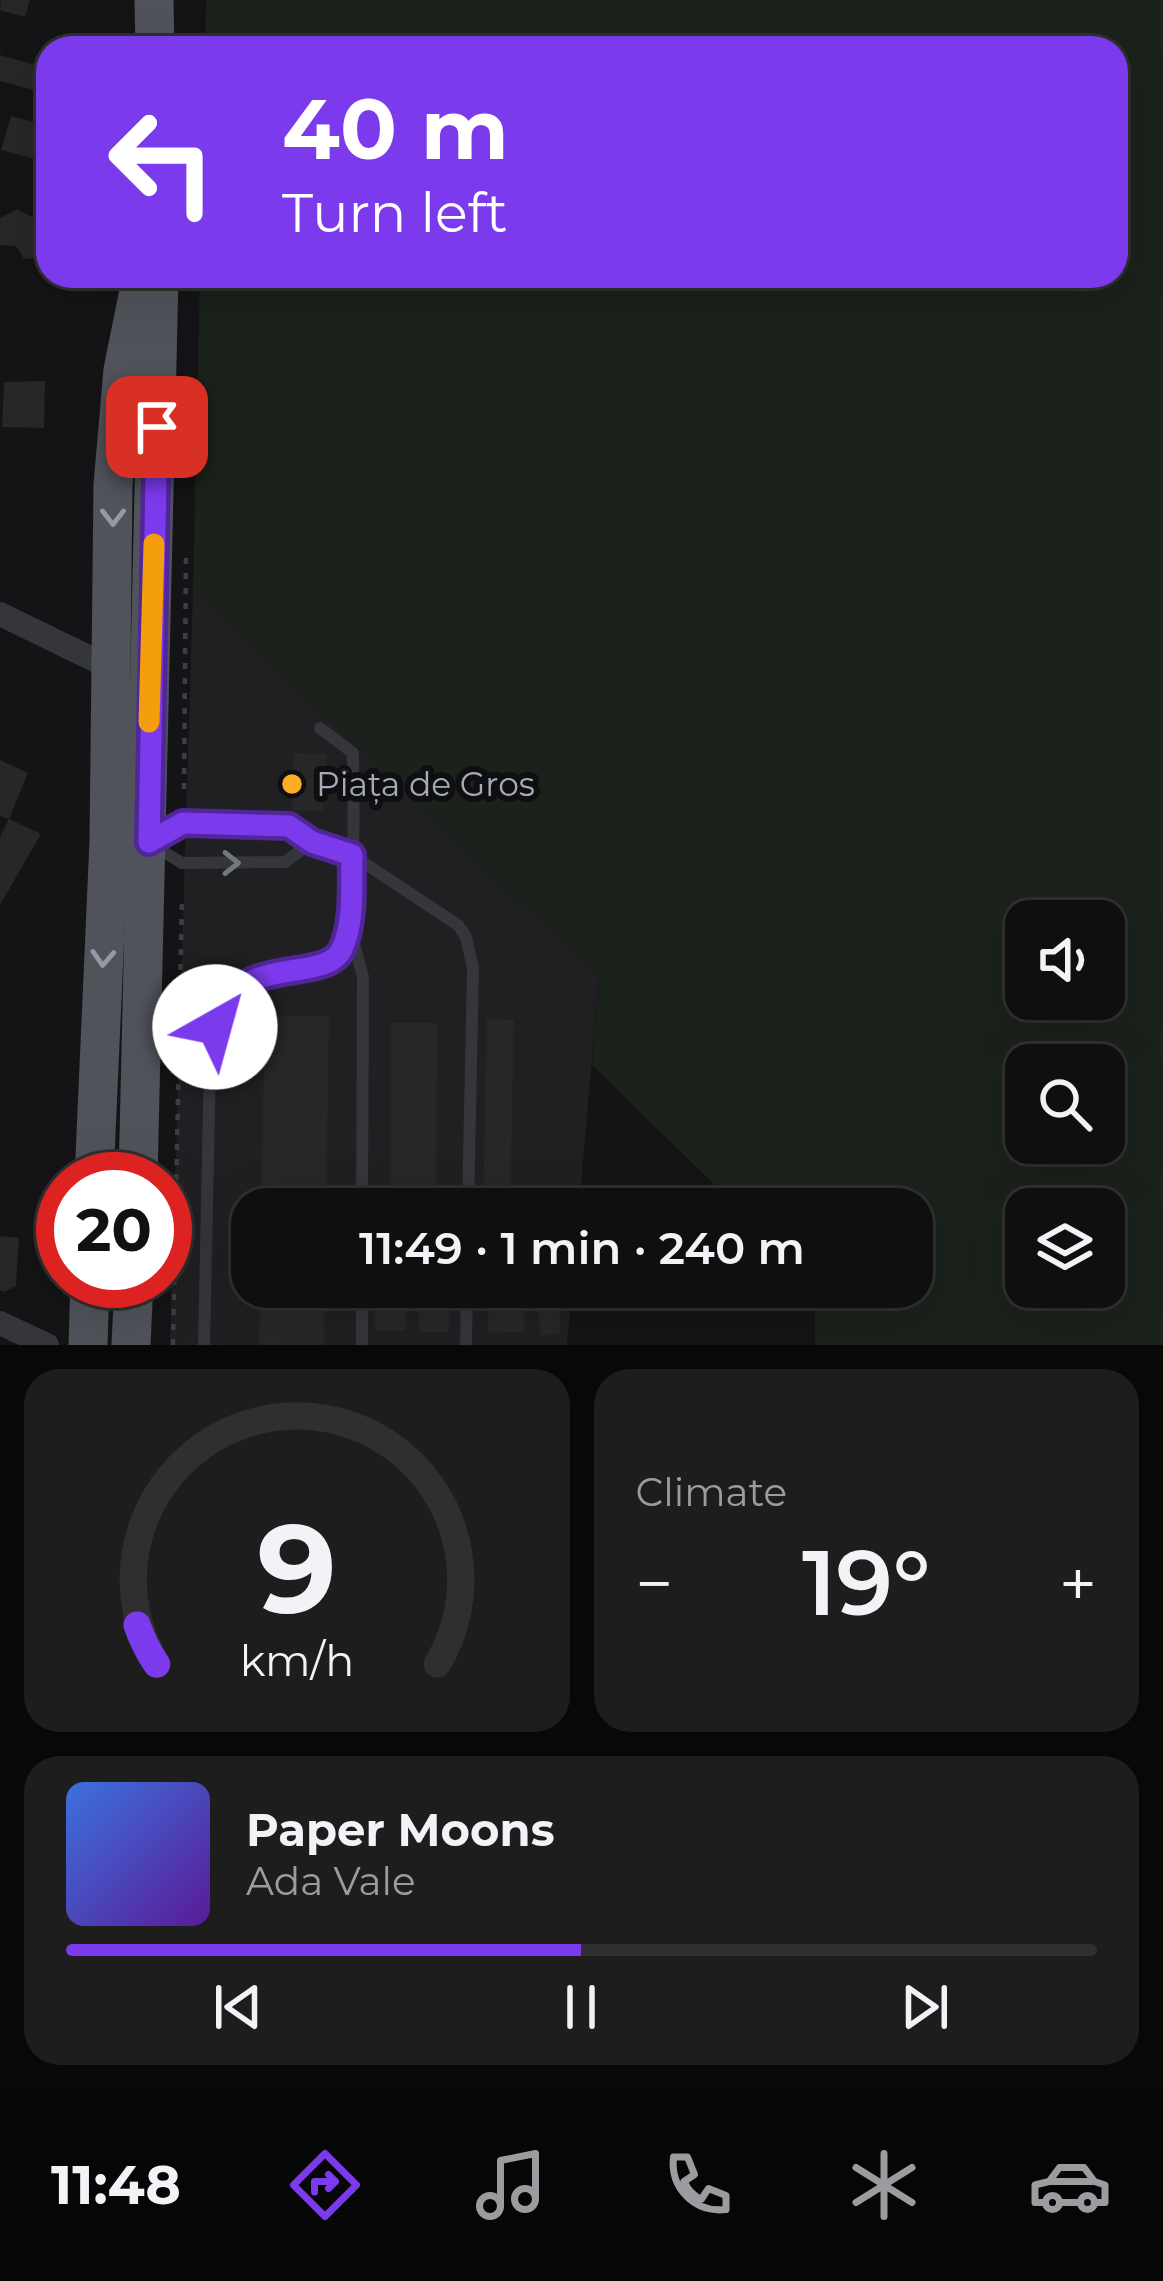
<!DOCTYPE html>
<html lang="en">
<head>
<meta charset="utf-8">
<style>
	body { margin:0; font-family:Montserrat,sans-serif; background:#1d1d1e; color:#f1f3f6; height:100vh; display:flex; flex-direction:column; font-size:45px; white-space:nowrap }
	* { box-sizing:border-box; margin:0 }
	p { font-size:39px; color:#9b9c9f }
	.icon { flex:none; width:66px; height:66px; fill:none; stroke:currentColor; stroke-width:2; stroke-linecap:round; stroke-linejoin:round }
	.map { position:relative; height:1345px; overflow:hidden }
	.sheet { display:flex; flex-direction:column; gap:24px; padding:24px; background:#080809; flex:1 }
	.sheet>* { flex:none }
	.guide { position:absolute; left:36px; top:36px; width:1092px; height:252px; border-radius:36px; box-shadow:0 12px 48px #0002,0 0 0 3px #2f2f30; background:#7c3aed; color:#fff; overflow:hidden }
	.buttons { position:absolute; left:1005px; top:900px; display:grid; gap:24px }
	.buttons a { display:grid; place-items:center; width:120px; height:120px; border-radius:24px; background:#0f0f10; box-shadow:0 12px 48px #0002,0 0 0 3px #2f2f30; font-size:60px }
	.speed { position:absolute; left:36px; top:1152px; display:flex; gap:24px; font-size:60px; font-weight:700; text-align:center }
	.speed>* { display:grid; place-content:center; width:156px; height:156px; border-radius:50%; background:#0f0f10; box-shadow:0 12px 48px #0002,0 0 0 3px #2f2f30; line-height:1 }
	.speed .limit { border:18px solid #d22; background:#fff; color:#111 }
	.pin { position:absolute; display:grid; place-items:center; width:102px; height:102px; color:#fff; margin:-51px; border-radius:24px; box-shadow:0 6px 18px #0006 }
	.me { position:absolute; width:132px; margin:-66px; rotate:38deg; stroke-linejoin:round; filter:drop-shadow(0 0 9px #0008) }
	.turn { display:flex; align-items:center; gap:42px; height:252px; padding:0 48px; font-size:54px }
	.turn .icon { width:156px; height:156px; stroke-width:2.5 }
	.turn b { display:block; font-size:84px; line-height:102px }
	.big { font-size:90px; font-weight:600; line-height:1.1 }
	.sheet .tile { flex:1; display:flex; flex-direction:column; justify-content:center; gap:18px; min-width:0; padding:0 42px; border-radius:36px; background:#1d1d1e }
	.sheet .dial { align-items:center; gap:0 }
	.dial svg { height:312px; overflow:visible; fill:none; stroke:#2f2f30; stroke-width:7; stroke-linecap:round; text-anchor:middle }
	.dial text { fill:#f1f3f6; stroke:none }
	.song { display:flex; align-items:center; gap:36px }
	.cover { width:144px; height:144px; border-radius:18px; background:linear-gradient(135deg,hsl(220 70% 55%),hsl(270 70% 35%)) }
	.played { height:12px; border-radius:6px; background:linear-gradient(90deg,#7c3aed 50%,#2f2f30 50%) }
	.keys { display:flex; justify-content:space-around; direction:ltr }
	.heat { display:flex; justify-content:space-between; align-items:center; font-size:66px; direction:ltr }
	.sheet .tiles { flex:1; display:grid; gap:24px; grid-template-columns:1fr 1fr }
	.tile:last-child { grid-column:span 2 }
	.trip { position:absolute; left:231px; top:1188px; width:702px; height:120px; border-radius:36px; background:#0f0f10; box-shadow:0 12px 48px #0002,0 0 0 3px #2f2f30; font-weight:600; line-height:120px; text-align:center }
	.tab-bar { display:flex; height:192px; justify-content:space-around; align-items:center; background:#060606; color:#9b9c9f }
	.tab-bar .icon { width:84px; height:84px }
	.tab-bar .active { color:#7c3aed }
	.tab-bar b { font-size:54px; color:#f1f3f6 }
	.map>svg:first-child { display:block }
	.built { fill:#202023 }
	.green { fill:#1a221b; fill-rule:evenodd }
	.building { fill:#27272a }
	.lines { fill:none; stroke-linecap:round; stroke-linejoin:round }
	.path { stroke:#3b3e43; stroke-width:4.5; stroke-dasharray:6 9; stroke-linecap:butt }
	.service { stroke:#35363c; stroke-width:12 }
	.minor { stroke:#35363c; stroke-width:24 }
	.primary { stroke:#51535b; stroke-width:39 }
	.oneway { stroke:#949aa5 }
	.oneway2 { stroke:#737780 }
	.route-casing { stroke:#51269a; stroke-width:30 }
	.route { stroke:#7c3aed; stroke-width:21 }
	.slow { stroke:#f59e0b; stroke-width:21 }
	.poi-dot { fill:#fdac26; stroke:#0f0f11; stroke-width:4.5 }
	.labels { text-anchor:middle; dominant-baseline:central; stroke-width:12; stroke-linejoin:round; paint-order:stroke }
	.poi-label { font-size:33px; fill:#a5acb7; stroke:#0f0f11; text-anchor:start }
</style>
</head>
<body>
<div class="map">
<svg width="1163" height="1345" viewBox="0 0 1163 1345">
	<rect width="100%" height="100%" fill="#141416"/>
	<polygon class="built" points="193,590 599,977 579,1209 252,1209 252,1287 572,1287 567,1345 170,1345"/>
	<path class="green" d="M206,0H1163V1345H815V1287H912V1209H739L592,1065L599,977L193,590L200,276H1116V48H205ZM1026,921H1104V999H1026ZM1026,1065H1104V1143H1026ZM1026,1209H1104V1287H1026Z"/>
	<g class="building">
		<polygon points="1,0 30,0 25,17 0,10"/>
		<polygon points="0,55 48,69 43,93 0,81"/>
		<polygon points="11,116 48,126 39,160 1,150"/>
		<polygon points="17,209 48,225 48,257 24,259 16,246 0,245 0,218"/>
		<polygon points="45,381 44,428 2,427 4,382"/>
		<polygon points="294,753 326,754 323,811 292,810"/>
		<polygon points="0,760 28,773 9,819 0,816"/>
		<polygon points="9,819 41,834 0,905 0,837"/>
		<polygon points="265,1015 329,1016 326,1209 261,1209"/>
		<polygon points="487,1019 514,1020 510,1209 483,1209"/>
		<polygon points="391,1023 437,1023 436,1209 391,1209"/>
		<polygon points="0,1236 19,1238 16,1286 4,1292 0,1290"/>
		<polygon points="260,1287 325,1287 324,1345 259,1345"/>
		<polygon points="405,1297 406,1331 375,1331 375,1298"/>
		<rect x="419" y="1298" width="30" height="34"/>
		<polygon points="559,1299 560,1334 540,1335 538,1300"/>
		<polygon points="489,1301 524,1301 525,1332 488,1333"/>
	</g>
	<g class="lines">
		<g class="path">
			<polyline points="184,789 186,549"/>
			<polyline points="173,1345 182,897"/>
		</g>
		<g class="service">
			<polyline points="155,839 183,823 289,826 312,842 352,855 458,925 466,937 473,968 468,1209"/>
			<polyline points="151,844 182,863 285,862 312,842"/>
			<polyline points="349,925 363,977 362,1209"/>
			<path d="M204,1345L210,1061C217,1007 235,972 294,968C310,967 326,969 338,956C358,933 353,790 353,753L320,728"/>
			<polyline points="362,1345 362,1287"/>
			<polyline points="466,1345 467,1287"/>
		</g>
		<g class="minor">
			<polyline points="0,614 113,669"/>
			<polyline points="0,1323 47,1345"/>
		</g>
		<g class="primary">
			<polyline points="154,0 155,48"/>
			<polyline points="94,1179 109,841 113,485 123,370 142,276"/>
			<polyline points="138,1179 159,276"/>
			<polyline points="88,1345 90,1281"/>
			<polyline points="131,1345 134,1281"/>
		</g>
	</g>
	<defs><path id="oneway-chevron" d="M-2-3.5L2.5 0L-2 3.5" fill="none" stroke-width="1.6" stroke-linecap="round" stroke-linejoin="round" transform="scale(3)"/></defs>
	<g class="oneway">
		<use href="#oneway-chevron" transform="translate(113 517) rotate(90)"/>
		<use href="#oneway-chevron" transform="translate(103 958) rotate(93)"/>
	</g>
	<use class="oneway2" href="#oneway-chevron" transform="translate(231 863)"/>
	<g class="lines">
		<defs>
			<path id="route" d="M157,427L149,842L183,823L289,826L312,842L352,855C351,884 355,921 342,949C327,981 258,958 227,1001C222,1008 219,1019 215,1027"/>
		</defs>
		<use href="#route" class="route-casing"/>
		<use href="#route" class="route"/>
		<polyline class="slow" points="149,722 154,544"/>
	</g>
	<circle class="poi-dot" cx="292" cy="784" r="12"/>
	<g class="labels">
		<g class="poi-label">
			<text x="316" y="784">Piața de Gros</text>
		</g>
	</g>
</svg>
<div class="buttons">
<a><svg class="icon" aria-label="sound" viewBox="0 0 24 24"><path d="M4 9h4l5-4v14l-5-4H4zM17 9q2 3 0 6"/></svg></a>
<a><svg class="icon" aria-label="search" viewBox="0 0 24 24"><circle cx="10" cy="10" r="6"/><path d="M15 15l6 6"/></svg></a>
<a><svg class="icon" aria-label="layers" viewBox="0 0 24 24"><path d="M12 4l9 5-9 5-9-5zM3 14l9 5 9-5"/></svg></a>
</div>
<div class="speed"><div class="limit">20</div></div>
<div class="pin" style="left:157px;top:427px;background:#d93025"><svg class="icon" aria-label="arrive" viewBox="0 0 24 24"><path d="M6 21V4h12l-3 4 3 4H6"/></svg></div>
<svg class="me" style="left:215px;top:1027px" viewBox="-20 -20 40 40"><circle r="19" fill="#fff"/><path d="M0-13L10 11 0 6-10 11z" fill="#7c3aed"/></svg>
<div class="trip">11:49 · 1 min · 240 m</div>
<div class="guide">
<div class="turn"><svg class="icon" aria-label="left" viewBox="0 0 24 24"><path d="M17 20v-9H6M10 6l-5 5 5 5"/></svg><div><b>40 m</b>Turn left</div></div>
</div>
</div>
<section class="sheet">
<div class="tiles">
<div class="tile dial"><svg viewBox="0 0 100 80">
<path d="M14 69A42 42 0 1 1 86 69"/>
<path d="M14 69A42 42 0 0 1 9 59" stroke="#7c3aed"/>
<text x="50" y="56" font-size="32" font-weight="700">9</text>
<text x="50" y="72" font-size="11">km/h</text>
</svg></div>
<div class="tile"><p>Climate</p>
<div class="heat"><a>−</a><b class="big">19°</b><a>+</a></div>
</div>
<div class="tile">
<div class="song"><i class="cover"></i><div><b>Paper Moons</b><p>Ada Vale</p></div></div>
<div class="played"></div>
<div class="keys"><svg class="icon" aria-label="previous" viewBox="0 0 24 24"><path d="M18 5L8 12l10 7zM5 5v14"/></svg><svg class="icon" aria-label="pause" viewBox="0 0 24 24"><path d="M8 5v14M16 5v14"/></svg><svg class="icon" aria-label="next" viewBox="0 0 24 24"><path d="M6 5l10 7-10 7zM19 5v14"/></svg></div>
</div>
</div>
</section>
<nav class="tab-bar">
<b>11:48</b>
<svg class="icon active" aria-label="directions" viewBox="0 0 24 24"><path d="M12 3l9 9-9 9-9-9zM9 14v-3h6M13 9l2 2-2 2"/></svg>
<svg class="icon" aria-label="music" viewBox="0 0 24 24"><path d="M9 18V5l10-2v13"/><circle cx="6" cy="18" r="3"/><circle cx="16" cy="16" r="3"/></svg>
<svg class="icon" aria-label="phone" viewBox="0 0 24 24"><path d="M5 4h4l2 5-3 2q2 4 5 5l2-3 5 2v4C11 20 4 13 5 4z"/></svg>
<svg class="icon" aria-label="climate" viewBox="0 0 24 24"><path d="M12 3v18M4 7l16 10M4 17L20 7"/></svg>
<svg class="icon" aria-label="car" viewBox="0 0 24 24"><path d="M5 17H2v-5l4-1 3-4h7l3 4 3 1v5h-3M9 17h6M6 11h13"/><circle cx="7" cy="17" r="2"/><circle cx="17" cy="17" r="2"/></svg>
</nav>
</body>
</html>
